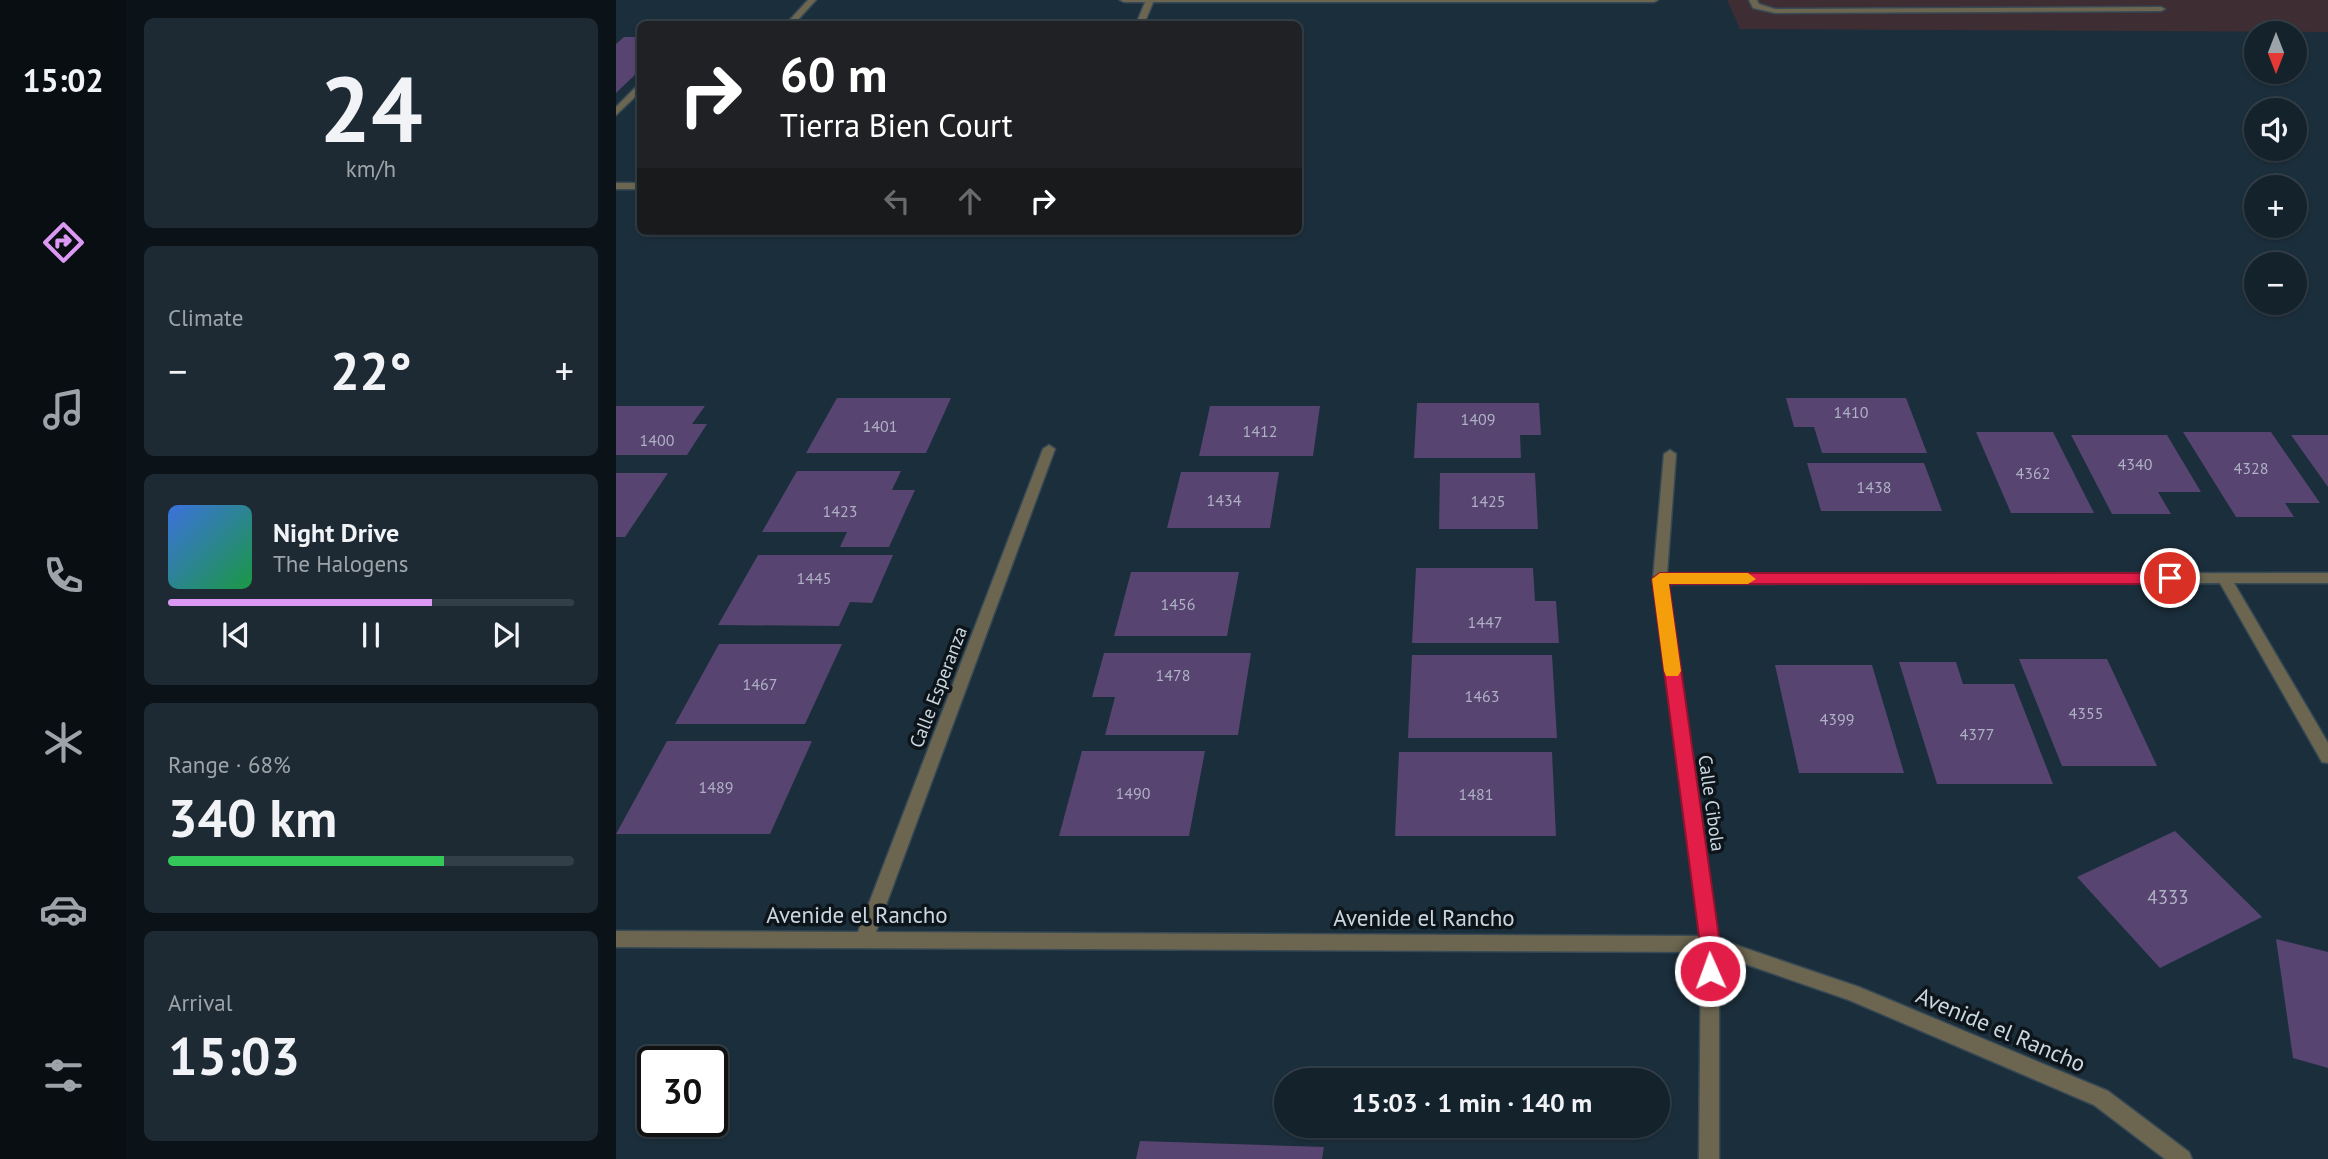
<!DOCTYPE html>
<html lang="en">
<head>
<meta charset="utf-8">
<style>
	body { margin:0; font-family:"PT Sans",sans-serif; background:#1d2a34; color:#f1f3f6; height:100vh; display:flex; flex-direction:column; font-size:26px; white-space:nowrap }
	* { box-sizing:border-box; margin:0 }
	p { font-size:23px; color:#9da4a9 }
	.icon { flex:none; width:38px; height:38px; fill:none; stroke:currentColor; stroke-width:2; stroke-linecap:round; stroke-linejoin:round }
	.map { position:relative; flex:1; overflow:hidden }
	.sheet { display:flex; flex-direction:column; gap:18px; padding:18px; background:#0b1318; width:490px }
	.sheet>* { flex:none }
	.top-card { position:absolute; left:21px; top:21px; width:665px; height:214px; border-radius:10px; box-shadow:0 2px 5px #0004,0 0 0 2px #333f48; background:#202124; color:#fff; overflow:hidden }
	.needle { width:46px; rotate:180deg }
	.tools { position:absolute; left:1628px; top:21px; display:grid; gap:14px }
	.tools a { display:grid; place-items:center; width:63px; height:63px; border-radius:50%; background:#14222c; box-shadow:0 2px 5px #0004,0 0 0 2px #333f48; font-size:35px }
	.speed { position:absolute; left:21px; top:1046px; display:flex; gap:14px; font-size:35px; font-weight:700; text-align:center }
	.speed>* { display:grid; place-content:center; width:91px; height:91px; border-radius:50%; background:#14222c; box-shadow:0 2px 5px #0004,0 0 0 2px #333f48; line-height:1 }
	.speed .limit { border:4px solid #111; border-radius:10px; background:#fff; color:#111 }
	.pin { position:absolute; display:grid; place-items:center; width:60px; height:60px; color:#fff; margin:-30px; border:4px solid #fff; border-radius:50%; box-shadow:0 2px 7px #0007 }
	.me { position:absolute; width:77px; margin:-38px; rotate:358deg; stroke-linejoin:round; filter:drop-shadow(0 0 5px #0008) }
	.turn { display:flex; align-items:center; gap:24px; height:147px; padding:0 28px; font-size:32px }
	.turn .icon { width:91px; height:91px; stroke-width:2.5 }
	.turn b { display:block; font-size:49px; line-height:60px }
	.lanes { display:flex; align-items:center; height:66px; padding:0 28px; background:#0003; justify-content:center; gap:35px; direction:ltr }
	.lanes .off { opacity:.35 }
	.big { font-size:52px; font-weight:700; line-height:1.1 }
	.sheet .tile { flex:1; display:flex; flex-direction:column; justify-content:center; gap:10px; min-width:0; padding:0 24px; border-radius:10px; background:#1d2a34 }
	.sheet .dial { align-items:center; gap:0 }
	.dial b { font-size:91px; line-height:1 }
	.song { display:flex; align-items:center; gap:21px }
	.cover { width:84px; height:84px; border-radius:10px; background:linear-gradient(135deg,hsl(220 70% 55%),hsl(140 70% 35%)) }
	.played { height:7px; border-radius:4px; background:linear-gradient(90deg,#dc99f4 65%,#333f48 65%) }
	.keys { display:flex; justify-content:space-around; direction:ltr }
	.heat { display:flex; justify-content:space-between; align-items:center; font-size:38px; direction:ltr }
	.charge { height:10px; border-radius:5px; background:linear-gradient(90deg,#34c759 68%,#333f48 0) }
	.trip { position:absolute; left:658px; top:1068px; width:396px; height:70px; border-radius:35px; background:#14222c; box-shadow:0 2px 5px #0004,0 0 0 2px #333f48; font-weight:700; line-height:70px; text-align:center }
	main { display:flex; flex:1; min-height:0 }
	.tabs { display:flex; flex-direction:column; width:126px; justify-content:space-around; align-items:center; background:#080e12; color:#9da4a9 }
	.tabs .icon { width:49px; height:49px }
	.tabs .active { color:#dc99f4 }
	.tabs b { font-size:32px; color:#f1f3f6 }
	.map>svg:first-child { display:block }
	.industrial { fill:#3f2d34 }
	.building { fill:#574470 }
	.lines { fill:none; stroke-linecap:round; stroke-linejoin:round }
	.lane-casing { stroke:#374955; stroke-width:3 }
	.street-casing { stroke:#374955; stroke-width:3 }
	.lane { fill:#6c6650; fill-rule:evenodd }
	.street { fill:#6c6650; fill-rule:evenodd }
	.route { fill:#e11d48; stroke:#92132f; stroke-width:2 }
	.slow { fill:#f59e0b }
	.labels { text-anchor:middle; dominant-baseline:central; stroke-width:7; stroke-linejoin:round; paint-order:stroke }
	.number-label { font-size:16px; fill:#aeb2c4 }
	.street-label { font-size:19px; fill:#cbd7e0; stroke:#0d151b }
	.near-number-label { font-size:19px; fill:#aeb2c4 }
	.near-street-label { font-size:23px; fill:#cbd7e0; stroke:#0d151b }
</style>
</head>
<body>
<main>
<nav class="tabs">
<b>15:02</b>
<svg class="icon active" aria-label="directions" viewBox="0 0 24 24"><path d="M12 3l9 9-9 9-9-9zM9 14v-3h6M13 9l2 2-2 2"/></svg>
<svg class="icon" aria-label="music" viewBox="0 0 24 24"><path d="M9 18V5l10-2v13"/><circle cx="6" cy="18" r="3"/><circle cx="16" cy="16" r="3"/></svg>
<svg class="icon" aria-label="phone" viewBox="0 0 24 24"><path d="M5 4h4l2 5-3 2q2 4 5 5l2-3 5 2v4C11 20 4 13 5 4z"/></svg>
<svg class="icon" aria-label="climate" viewBox="0 0 24 24"><path d="M12 3v18M4 7l16 10M4 17L20 7"/></svg>
<svg class="icon" aria-label="car" viewBox="0 0 24 24"><path d="M5 17H2v-5l4-1 3-4h7l3 4 3 1v5h-3M9 17h6M6 11h13"/><circle cx="7" cy="17" r="2"/><circle cx="17" cy="17" r="2"/></svg>
<svg class="icon" aria-label="filters" viewBox="0 0 24 24"><path d="M4 7h16M4 17h16"/><circle cx="9" cy="7" r="2"/><circle cx="15" cy="17" r="2"/></svg>
</nav>
<section class="sheet">
<div class="tile dial"><b>24</b><p>km/h</p></div>
<div class="tile"><p>Climate</p>
<div class="heat"><a>−</a><b class="big">22°</b><a>+</a></div>
</div>
<div class="tile">
<div class="song"><i class="cover"></i><div><b>Night Drive</b><p>The Halogens</p></div></div>
<div class="played"></div>
<div class="keys"><svg class="icon" aria-label="previous" viewBox="0 0 24 24"><path d="M18 5L8 12l10 7zM5 5v14"/></svg><svg class="icon" aria-label="pause" viewBox="0 0 24 24"><path d="M8 5v14M16 5v14"/></svg><svg class="icon" aria-label="next" viewBox="0 0 24 24"><path d="M6 5l10 7-10 7zM19 5v14"/></svg></div>
</div>
<div class="tile"><p>Range · 68%</p><b class="big">340 km</b><div class="charge"></div></div>
<div class="tile"><p>Arrival</p><b class="big">15:03</b></div>
</section>
<div class="map">
<svg width="1712" height="1159" viewBox="0 0 1712 1159">
	<rect width="100%" height="100%" fill="#1b2e3b"/>
	<polygon class="industrial" points="1111,0 1712,0 1712,32 1124,29"/>
	<g class="building">
		<polygon points="8,37 24,37 24,70 0,93 0,44"/>
		<polygon points="221,398 335,398 310,453 190,453"/>
		<polygon points="1170,398 1290,398 1311,453 1206,453 1198,427 1178,427"/>
		<polygon points="801,403 923,403 925,435 904,435 905,458 798,458"/>
		<polygon points="0,406 89,406 76,424 91,424 71,455 0,455"/>
		<polygon points="594,406 704,406 697,456 583,456"/>
		<polygon points="1360,432 1437,432 1478,513 1395,513"/>
		<polygon points="1567,432 1655,432 1704,503 1669,503 1678,517 1620,517"/>
		<polygon points="1455,435 1551,435 1585,492 1542,492 1555,514 1496,514"/>
		<polygon points="1675,435 1712,435 1712,487"/>
		<polygon points="1191,463 1308,463 1326,511 1205,511"/>
		<polygon points="181,471 285,471 276,490 299,490 273,547 224,547 231,532 146,532"/>
		<polygon points="565,472 663,472 654,528 551,528"/>
		<polygon points="0,473 52,473 9,537 0,537"/>
		<polygon points="824,473 919,473 922,529 823,529"/>
		<polygon points="142,555 277,555 256,603 234,602 223,626 102,625"/>
		<polygon points="800,568 917,568 919,601 940,601 943,643 796,643"/>
		<polygon points="515,572 623,572 611,636 498,636"/>
		<polygon points="103,644 226,644 189,724 59,724"/>
		<polygon points="488,653 635,653 622,735 489,735 499,697 476,697"/>
		<polygon points="796,655 936,655 941,738 792,738"/>
		<polygon points="1403,659 1491,659 1541,766 1446,766"/>
		<polygon points="1283,662 1340,662 1347,684 1398,684 1437,784 1321,784"/>
		<polygon points="1159,665 1256,665 1288,773 1183,773"/>
		<polygon points="51,741 196,741 154,834 0,834"/>
		<polygon points="466,751 589,751 573,836 443,836"/>
		<polygon points="783,752 936,752 940,836 779,836"/>
		<polygon points="1559,831 1646,917 1544,968 1461,877"/>
		<polygon points="1660,939 1712,952 1712,1068 1677,1058"/>
		<polygon points="524,1141 708,1147 706,1159 520,1159"/>
	</g>
	<g class="lines">
		<defs>
			<g id="lane">
				<polygon points="192,0 200,0 178,24 170,24"/>
				<polygon points="530,0 538,0 528,24 520,24"/>
				<polygon points="1133,0 1141,0 1143,4 1159,9 1545,7 1549,9 1545,11 1159,13 1137,8"/>
				<polygon points="21,86 24,86 24,92 0,115 0,107"/>
				<rect x="0" y="183" width="24" height="6"/>
			</g>
			<g id="street">
				<polygon points="504,0 1042,0 1038,2 508,2"/>
				<polygon points="433,445 439,449 260,932 1084,936 1037,579 1048,454 1054,450 1060,454 1051,574 1712,573 1712,583 1618,583 1712,743 1712,763 1706,762 1604,583 1052,584 1102,939 1243,987 1492,1091 1573,1152 1576,1159 1549,1159 1478,1105 1233,1000 1103,955 1103,1159 1083,1159 1085,952 0,947 0,931 242,932 427,449"/>
			</g>
		</defs>
		<use href="#lane" class="lane-casing"/>
		<use href="#street" class="street-casing"/>
		<use href="#lane" class="lane"/>
		<use href="#street" class="street"/>
	</g>
	<polygon class="route" points="1044,573 1554,573 1562,578 1554,584 1053,584 1104,944 1104,971 1101,977 1094,980 1087,977 1084,971 1084,944 1036,579"/>
	<polygon class="slow" points="1044,573 1132,573 1140,579 1132,584 1053,584 1065,671 1062,676 1050,676 1048,671 1036,579"/>
	<g class="labels">
		<g class="number-label">
			<text x="1235" y="412">1410</text>
			<text x="862" y="419">1409</text>
			<text x="264" y="426">1401</text>
			<text x="644" y="431">1412</text>
			<text x="41" y="440">1400</text>
			<text x="1519" y="464">4340</text>
			<text x="1635" y="468">4328</text>
			<text x="1417" y="473">4362</text>
			<text x="1258" y="487">1438</text>
			<text x="608" y="500">1434</text>
			<text x="872" y="501">1425</text>
			<text x="224" y="511">1423</text>
			<text x="198" y="578">1445</text>
			<text x="562" y="604">1456</text>
			<text x="869" y="622">1447</text>
			<text x="557" y="675">1478</text>
			<text x="144" y="684">1467</text>
			<text x="866" y="696">1463</text>
			<text x="1470" y="713">4355</text>
			<text x="1221" y="719">4399</text>
			<text x="1361" y="734">4377</text>
			<text x="100" y="787">1489</text>
			<text x="517" y="793">1490</text>
			<text x="860" y="794">1481</text>
		</g>
		<g class="street-label">
			<text transform="translate(322 687) rotate(-69)">Calle Esperanza</text>
			<text transform="translate(1096 803) rotate(82)">Calle Cibola</text>
		</g>
		<g class="near-number-label">
			<text x="1552" y="897">4333</text>
		</g>
		<g class="near-street-label">
			<text x="241" y="914">Avenide el Rancho</text>
			<text x="808" y="917">Avenide el Rancho</text>
			<text transform="translate(1385 1029) rotate(23)">Avenide el Rancho</text>
		</g>
	</g>
</svg>
<div class="tools">
<a><svg class="needle" viewBox="-14 -14 28 28"><path d="M0-13l5 13h-10z" fill="#e53935"/><path d="M0 13l5-13h-10z" fill="#9da4a9"/></svg></a>
<a><svg class="icon" aria-label="sound" viewBox="0 0 24 24"><path d="M4 9h4l5-4v14l-5-4H4zM17 9q2 3 0 6"/></svg></a>
<a>+</a>
<a>−</a>
</div>
<div class="speed"><div class="limit">30</div></div>
<div class="pin" style="left:1554px;top:578px;background:#d93025"><svg class="icon" aria-label="arrive" viewBox="0 0 24 24"><path d="M6 21V4h12l-3 4 3 4H6"/></svg></div>
<svg class="me" style="left:1094px;top:971px" viewBox="-20 -20 40 40"><circle r="17" fill="#e11d48" stroke="#fff" stroke-width="3"/><path d="M0-11L8 9 0 5-8 9z" fill="#fff"/></svg>
<div class="trip">15:03 · 1 min · 140 m</div>
<div class="top-card">
<div class="turn"><svg class="icon" aria-label="right" viewBox="0 0 24 24"><path d="M7 20v-9h11M14 6l5 5-5 5"/></svg><div><b>60 m</b>Tierra Bien Court</div></div>
<div class="lanes"><svg class="icon off" aria-label="left" viewBox="0 0 24 24"><path d="M17 20v-9H6M10 6l-5 5 5 5"/></svg><svg class="icon off" aria-label="ahead" viewBox="0 0 24 24"><path d="M12 20V5M6 11l6-6 6 6"/></svg><svg class="icon" aria-label="right" viewBox="0 0 24 24"><path d="M7 20v-9h11M14 6l5 5-5 5"/></svg></div>
</div>
</div>
</main>
</body>
</html>
